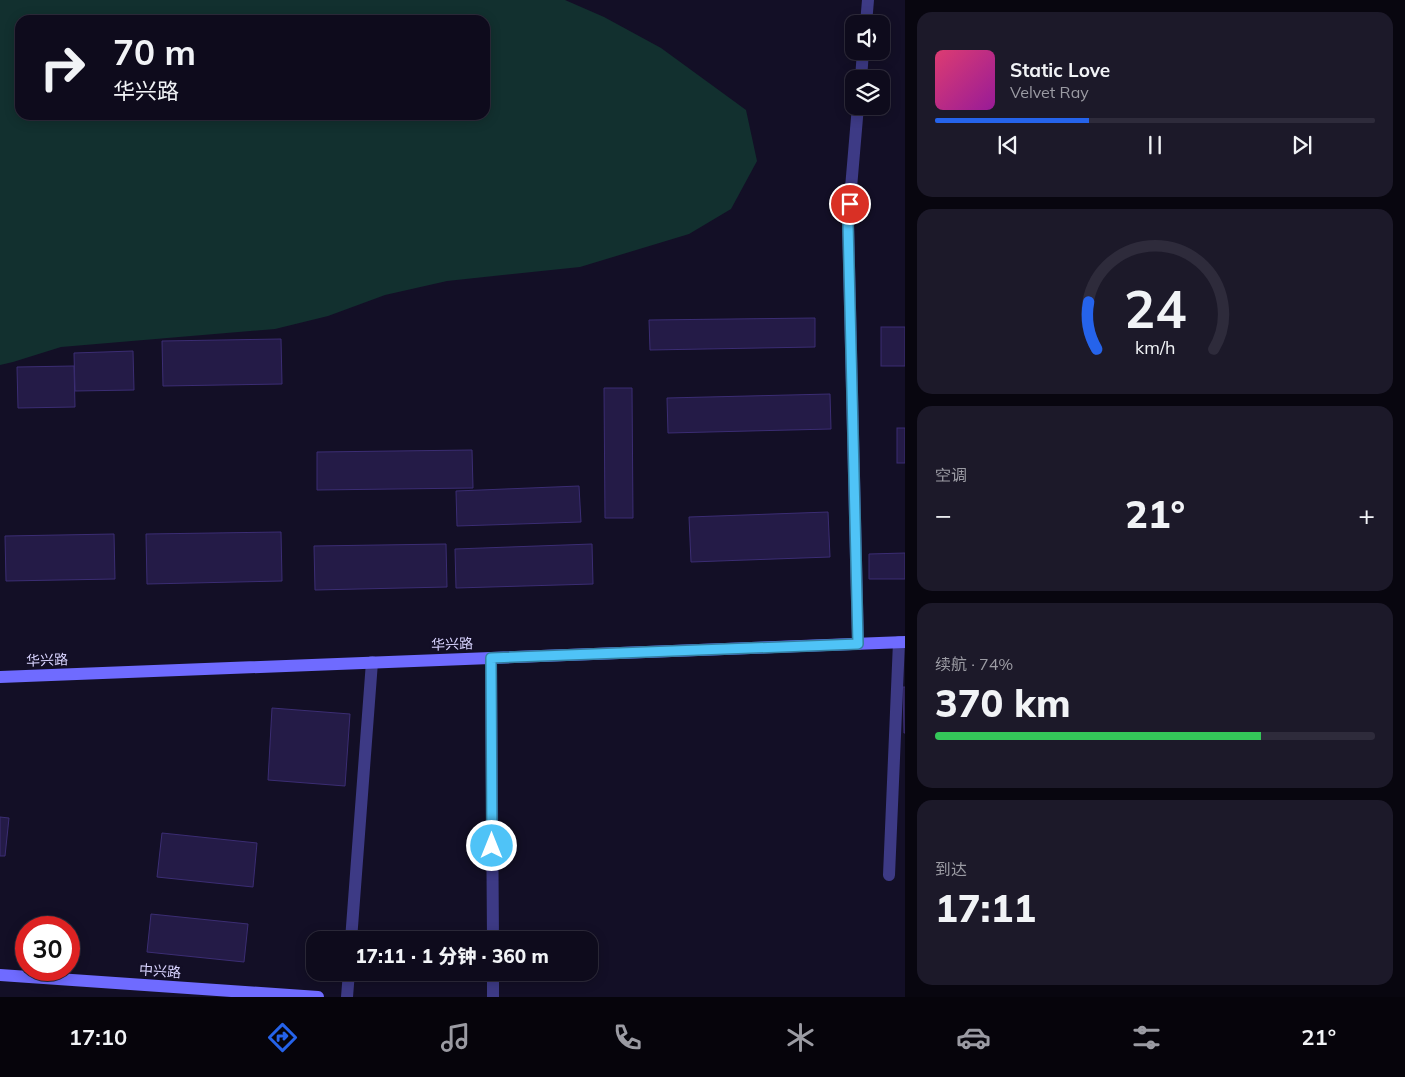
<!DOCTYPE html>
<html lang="zh">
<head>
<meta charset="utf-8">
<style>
	body { margin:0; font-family:Mulish,"Noto Sans SC",sans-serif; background:#1c1929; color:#f1f3f6; height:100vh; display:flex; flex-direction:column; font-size:19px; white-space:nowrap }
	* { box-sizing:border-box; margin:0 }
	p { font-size:16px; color:#9b9ba3 }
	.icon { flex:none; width:28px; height:28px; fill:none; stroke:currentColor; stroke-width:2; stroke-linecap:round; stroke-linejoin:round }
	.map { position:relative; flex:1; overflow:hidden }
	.details { display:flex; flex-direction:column; gap:12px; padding:12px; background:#08060f; width:500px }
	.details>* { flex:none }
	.hud { position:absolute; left:15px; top:15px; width:475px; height:105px; border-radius:15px; box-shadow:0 2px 12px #0003,0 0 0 1px #2e2b3b; background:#0e0b1c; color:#f1f3f6; overflow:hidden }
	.buttons { position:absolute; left:845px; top:15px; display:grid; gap:10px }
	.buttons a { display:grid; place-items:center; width:45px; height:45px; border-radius:10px; background:#0e0b1c; box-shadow:0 2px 12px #0003,0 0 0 1px #2e2b3b; font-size:25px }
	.speed { position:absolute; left:15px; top:916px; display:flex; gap:10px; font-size:25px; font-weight:700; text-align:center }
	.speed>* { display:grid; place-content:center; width:65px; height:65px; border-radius:50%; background:#0e0b1c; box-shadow:0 2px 12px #0003,0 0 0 1px #2e2b3b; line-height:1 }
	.speed .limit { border:8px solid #d22; background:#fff; color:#111 }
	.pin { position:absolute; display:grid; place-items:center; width:42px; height:42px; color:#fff; margin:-21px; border:2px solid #fff; border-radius:50%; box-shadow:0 1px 5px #0007 }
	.me { position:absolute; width:55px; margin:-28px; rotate:0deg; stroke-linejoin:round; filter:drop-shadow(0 0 4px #0008) }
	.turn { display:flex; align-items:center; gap:18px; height:105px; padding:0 15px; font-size:22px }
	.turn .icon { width:65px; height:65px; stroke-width:2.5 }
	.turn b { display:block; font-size:35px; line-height:42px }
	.big { font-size:38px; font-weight:800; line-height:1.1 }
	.details .card { flex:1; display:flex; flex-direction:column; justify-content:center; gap:8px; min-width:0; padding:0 18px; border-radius:15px; background:#1c1929 }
	.details .dial { align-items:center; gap:0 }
	.dial svg { height:130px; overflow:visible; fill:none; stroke:#2e2b3b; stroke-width:7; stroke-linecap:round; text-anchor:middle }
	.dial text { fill:#f1f3f6; stroke:none }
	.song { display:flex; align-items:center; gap:15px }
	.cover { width:60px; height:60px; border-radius:8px; background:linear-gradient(135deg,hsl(340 70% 55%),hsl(300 70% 35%)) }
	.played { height:5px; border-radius:2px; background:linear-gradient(90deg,#2563eb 35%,#2e2b3b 35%) }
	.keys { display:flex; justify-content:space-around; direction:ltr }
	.heat { display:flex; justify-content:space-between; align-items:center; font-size:28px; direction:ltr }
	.charge { height:8px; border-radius:4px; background:linear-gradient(90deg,#34c759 74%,#2e2b3b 0) }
	.trip { position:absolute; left:306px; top:931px; width:292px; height:50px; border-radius:15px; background:#0e0b1c; box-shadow:0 2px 12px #0003,0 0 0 1px #2e2b3b; font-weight:800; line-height:50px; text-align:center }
	.dock { display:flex; height:80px; justify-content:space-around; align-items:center; background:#06040b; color:#9b9ba3 }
	.dock .icon { width:35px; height:35px }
	.dock .on { color:#2563eb }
	.dock b { font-size:22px; color:#f1f3f6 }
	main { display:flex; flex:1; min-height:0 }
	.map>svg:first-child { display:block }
	.green { fill:#12302f; fill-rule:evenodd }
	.building { fill:#241b47; stroke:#3b2d73 }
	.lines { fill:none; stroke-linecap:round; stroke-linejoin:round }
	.street { stroke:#3d3a85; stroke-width:12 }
	.secondary { stroke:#6f6bff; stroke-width:12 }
	.route-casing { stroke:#337fa1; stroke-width:12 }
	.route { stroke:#4fc3f7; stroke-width:9 }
	.labels { text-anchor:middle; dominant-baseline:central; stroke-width:4.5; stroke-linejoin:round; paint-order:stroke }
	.street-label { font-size:14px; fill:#d9d4ff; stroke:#130f26 }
</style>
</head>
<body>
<main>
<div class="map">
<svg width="905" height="997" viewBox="0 0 905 997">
	<rect width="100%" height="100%" fill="#130f26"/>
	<path class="green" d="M0,0H565L604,17L661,48L746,110L757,161L731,209L689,234L580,267L447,281L385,295L328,316L275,329L61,347L13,362L0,365ZM20,20H485V115H20Z"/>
	<g class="building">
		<polygon points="815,318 815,347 650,350 649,320"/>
		<rect x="881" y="327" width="24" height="39"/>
		<polygon points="281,339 282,384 163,386 162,341"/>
		<polygon points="133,351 134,390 75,391 74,353"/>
		<polygon points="74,366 75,407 18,408 17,367"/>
		<polygon points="604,388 632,388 633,518 605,518"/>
		<polygon points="830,394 831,429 668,433 667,398"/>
		<rect x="897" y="428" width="8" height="35"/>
		<polygon points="472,450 473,488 317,490 317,452"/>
		<polygon points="579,486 581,522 457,526 456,491"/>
		<polygon points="828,512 830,557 691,562 689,517"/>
		<polygon points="281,532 282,581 147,584 146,534"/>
		<polygon points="114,534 115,579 6,581 5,536"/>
		<polygon points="446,544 447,587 315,590 314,546"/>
		<polygon points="592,544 593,584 456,588 455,549"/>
		<polygon points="905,553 905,579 869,579 869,554"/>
		<polygon points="903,687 905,687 905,733 904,733"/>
		<polygon points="272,708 350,714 345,786 268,780"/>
		<polygon points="0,817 9,818 5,856 0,856"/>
		<polygon points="162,833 257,843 253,887 157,877"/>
		<polygon points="151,914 248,924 244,962 147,952"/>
	</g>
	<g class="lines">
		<g class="street">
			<polyline points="866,24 868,0"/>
			<polyline points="861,79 863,51"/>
			<polyline points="858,644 848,223 858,106"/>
			<polyline points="491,658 493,940"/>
			<polyline points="889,875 899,642"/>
			<polyline points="351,940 372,662"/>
			<polyline points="493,972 493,997"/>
			<polyline points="347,997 349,972"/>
		</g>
		<g class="secondary">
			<polyline points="0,677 905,642"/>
			<polyline points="0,975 318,997"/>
		</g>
	</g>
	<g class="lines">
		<defs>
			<polyline id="route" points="492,846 491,658 858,644 848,223 850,204"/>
		</defs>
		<use href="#route" class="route-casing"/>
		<use href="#route" class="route"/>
	</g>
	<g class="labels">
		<g class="street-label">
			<text transform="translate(452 644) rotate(-2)">华兴路</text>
			<text transform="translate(47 660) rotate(-2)">华兴路</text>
			<text transform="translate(160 971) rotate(4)">中兴路</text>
		</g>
	</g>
</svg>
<div class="buttons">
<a><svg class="icon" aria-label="sound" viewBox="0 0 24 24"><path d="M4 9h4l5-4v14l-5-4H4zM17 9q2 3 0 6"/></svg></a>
<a><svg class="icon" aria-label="layers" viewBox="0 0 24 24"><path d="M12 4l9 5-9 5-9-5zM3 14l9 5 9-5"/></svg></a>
</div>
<div class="speed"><div class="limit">30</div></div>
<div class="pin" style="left:850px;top:204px;background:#d93025"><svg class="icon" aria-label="arrive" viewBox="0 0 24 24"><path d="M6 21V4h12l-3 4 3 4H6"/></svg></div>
<svg class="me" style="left:492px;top:846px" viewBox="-20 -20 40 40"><circle r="17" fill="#4fc3f7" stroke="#fff" stroke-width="3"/><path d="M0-11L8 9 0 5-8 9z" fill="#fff"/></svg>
<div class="trip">17:11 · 1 分钟 · 360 m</div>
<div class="hud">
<div class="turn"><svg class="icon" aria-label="right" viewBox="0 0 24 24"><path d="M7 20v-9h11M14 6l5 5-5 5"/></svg><div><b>70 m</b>华兴路</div></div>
</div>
</div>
<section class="details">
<div class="card">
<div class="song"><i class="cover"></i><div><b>Static Love</b><p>Velvet Ray</p></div></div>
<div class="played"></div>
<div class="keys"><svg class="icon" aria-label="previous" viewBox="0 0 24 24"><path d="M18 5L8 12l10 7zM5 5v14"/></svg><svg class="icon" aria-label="pause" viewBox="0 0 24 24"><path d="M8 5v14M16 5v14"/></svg><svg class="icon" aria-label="next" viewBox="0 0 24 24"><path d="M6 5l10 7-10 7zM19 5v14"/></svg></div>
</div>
<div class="card dial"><svg viewBox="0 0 100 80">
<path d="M14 69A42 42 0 1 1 86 69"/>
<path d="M14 69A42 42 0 0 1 9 40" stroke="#2563eb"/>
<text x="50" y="56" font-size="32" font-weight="700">24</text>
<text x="50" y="72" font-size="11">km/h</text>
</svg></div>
<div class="card"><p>空调</p>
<div class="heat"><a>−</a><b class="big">21°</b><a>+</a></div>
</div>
<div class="card"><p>续航 · 74%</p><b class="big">370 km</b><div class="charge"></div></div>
<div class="card"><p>到达</p><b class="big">17:11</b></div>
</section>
</main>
<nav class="dock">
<b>17:10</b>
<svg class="icon on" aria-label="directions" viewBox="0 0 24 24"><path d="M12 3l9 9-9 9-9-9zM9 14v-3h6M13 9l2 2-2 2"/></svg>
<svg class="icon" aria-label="music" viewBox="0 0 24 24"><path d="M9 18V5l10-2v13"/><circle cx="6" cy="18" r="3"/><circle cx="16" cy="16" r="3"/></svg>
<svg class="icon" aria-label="phone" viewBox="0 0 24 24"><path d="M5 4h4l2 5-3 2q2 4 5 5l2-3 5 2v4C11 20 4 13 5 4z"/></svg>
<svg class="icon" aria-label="climate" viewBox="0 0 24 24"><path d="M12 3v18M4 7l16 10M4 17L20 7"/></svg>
<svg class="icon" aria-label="car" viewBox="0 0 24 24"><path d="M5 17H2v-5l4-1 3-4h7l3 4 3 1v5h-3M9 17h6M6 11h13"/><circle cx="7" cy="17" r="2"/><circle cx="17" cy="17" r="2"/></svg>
<svg class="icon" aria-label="filters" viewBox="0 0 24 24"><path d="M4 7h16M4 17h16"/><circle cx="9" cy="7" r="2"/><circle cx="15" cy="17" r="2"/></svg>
<b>21°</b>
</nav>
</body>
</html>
